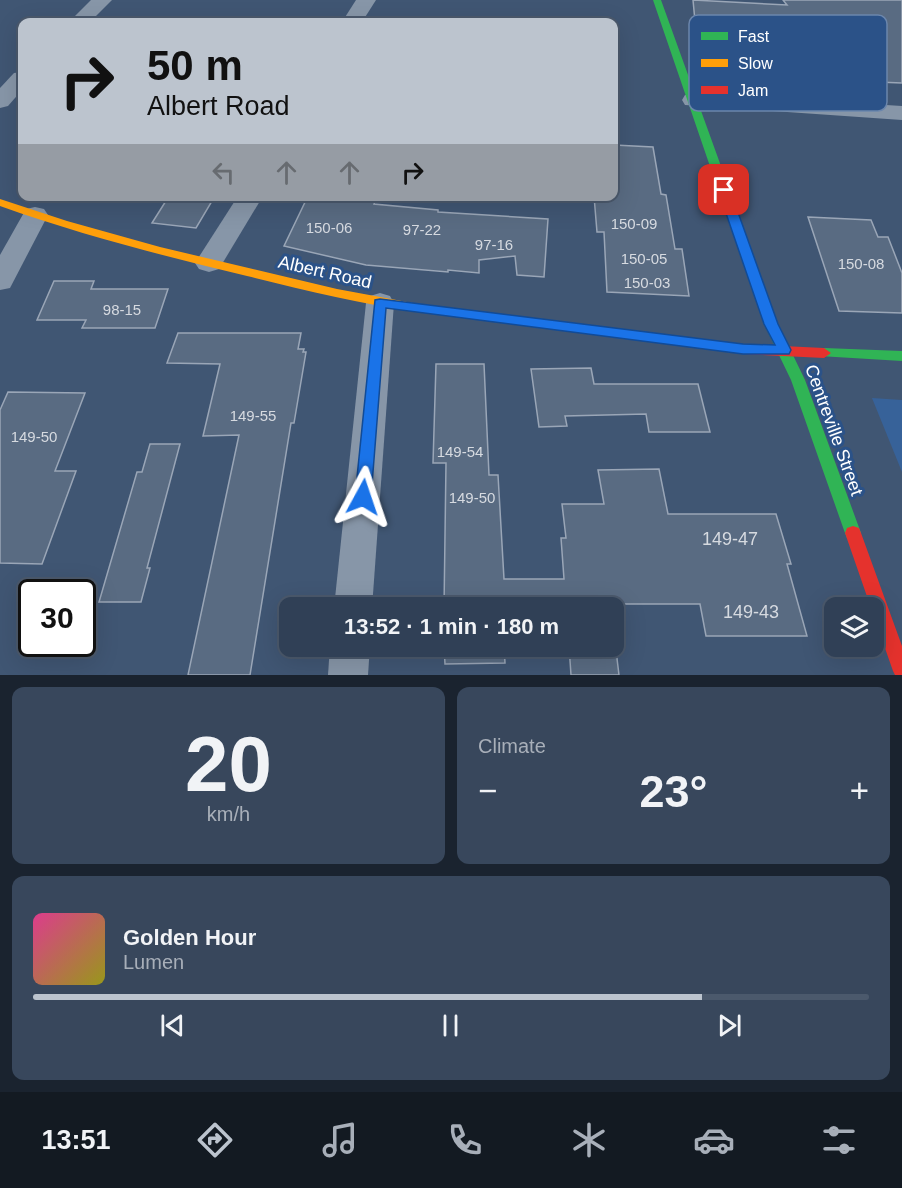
<!DOCTYPE html>
<html lang="en">
<head>
<meta charset="utf-8">
<style>
	body { margin:0; font-family:Helvetica,sans-serif; background:#38475c; color:#f1f3f6; height:100vh; display:flex; flex-direction:column; font-size:22px; white-space:nowrap }
	* { box-sizing:border-box; margin:0 }
	p { font-size:20px; color:#a8afb9 }
	.icon { flex:none; width:33px; height:33px; fill:none; stroke:currentColor; stroke-width:2; stroke-linecap:round; stroke-linejoin:round }
	.map { position:relative; height:675px; overflow:hidden }
	.side { display:flex; flex-direction:column; gap:12px; padding:12px; background:#1a232f; flex:1 }
	.side>* { flex:none }
	.hud { position:absolute; left:18px; top:18px; width:600px; height:183px; border-radius:12px; box-shadow:0 6px 24px #0002,0 0 0 2px #4b596c; background:#bcc4ce; color:#111; overflow:hidden }
	.fabs { position:absolute; left:824px; top:597px; display:grid; gap:12px }
	.fabs a { display:grid; place-items:center; width:60px; height:60px; border-radius:12px; background:#304056; box-shadow:0 6px 24px #0002,0 0 0 2px #4b596c; font-size:30px }
	.speed { position:absolute; left:18px; top:579px; display:flex; gap:12px; font-size:30px; font-weight:700; text-align:center }
	.speed>* { display:grid; place-content:center; width:78px; height:78px; border-radius:50%; background:#304056; box-shadow:0 6px 24px #0002,0 0 0 2px #4b596c; line-height:1 }
	.speed .limit { border:3px solid #111; border-radius:9px; background:#fff; color:#111 }
	.pin { position:absolute; display:grid; place-items:center; width:51px; height:51px; color:#fff; margin:-26px; border-radius:12px; box-shadow:0 3px 9px #0006 }
	.me { position:absolute; width:66px; margin:-33px; rotate:5deg; stroke-linejoin:round; filter:drop-shadow(0 0 4px #0008) }
	.turn { display:flex; align-items:center; gap:21px; height:126px; padding:0 30px; font-size:27px }
	.turn .icon { width:78px; height:78px; stroke-width:2.5 }
	.turn b { display:block; font-size:42px; line-height:51px }
	.lanes { display:flex; align-items:center; height:57px; padding:0 30px; background:#0003; justify-content:center; gap:30px; direction:ltr }
	.lanes .off { opacity:.35 }
	.big { font-size:45px; font-weight:700; line-height:1.1 }
	.side .widget { flex:1; display:flex; flex-direction:column; justify-content:center; gap:9px; min-width:0; padding:0 21px; border-radius:12px; background:#38475c }
	.side .dial { align-items:center; gap:0 }
	.dial b { font-size:78px; line-height:1 }
	.song { display:flex; align-items:center; gap:18px }
	.cover { width:72px; height:72px; border-radius:9px; background:linear-gradient(135deg,hsl(330 70% 55%),hsl(60 70% 35%)) }
	.played { height:6px; border-radius:3px; background:linear-gradient(90deg,#bcc4ce 80%,#4b596c 80%) }
	.keys { display:flex; justify-content:space-around; direction:ltr }
	.heat { display:flex; justify-content:space-between; align-items:center; font-size:33px; direction:ltr }
	.side .tiles { flex:1; display:grid; gap:12px; grid-template-columns:1fr 1fr }
	.widget:last-child { grid-column:span 2 }
	.trip { position:absolute; left:279px; top:597px; width:345px; height:60px; border-radius:12px; background:#304056; box-shadow:0 6px 24px #0002,0 0 0 2px #4b596c; font-weight:700; line-height:60px; text-align:center }
	.dock { display:flex; height:96px; justify-content:space-around; align-items:center; background:#131a22; color:#a8afb9 }
	.dock .icon { width:42px; height:42px }
	.dock .selected { color:#bcc4ce }
	.dock b { font-size:27px; color:#f1f3f6 }
	.map>svg:first-child { display:block }
	.green { fill:#376299 }
	.building { fill:#596b82; stroke:#9aa6b7; stroke-width:1.5 }
	.lines { fill:none; stroke-linecap:round; stroke-linejoin:round }
	.street { fill:#8796a8; fill-rule:evenodd }
	.fast { fill:#30b455; fill-rule:evenodd }
	.slow { fill:#ff9f0a; fill-rule:evenodd }
	.jam { fill:#e5322d; fill-rule:evenodd }
	.route { fill:#1a73e8; stroke:#114b97; stroke-width:1.5 }
	.labels { text-anchor:middle; dominant-baseline:central; stroke-width:6; stroke-linejoin:round; paint-order:stroke }
	.number-label { font-size:15px; fill:#d6dae0 }
	.street-label { font-size:18px; fill:#fff; stroke:#2b5288 }
	.near-number-label { font-size:18px; fill:#d6dae0 }
	.key { fill:#2b5288; stroke:#6b86ac; stroke-width:1.5 }
	.key-label { font-size:16px; fill:#fff }
</style>
</head>
<body>
<div class="map">
<svg width="902" height="675" viewBox="0 0 902 675">
	<rect width="100%" height="100%" fill="#405673"/>
	<polygon class="green" points="872,398 902,400 902,472"/>
	<g class="building">
		<polygon points="693,0 787,5 783,0 902,0 902,83 778,78 777,75 731,75 716,41 702,41 695,21"/>
		<polygon points="614,145 653,147 661,194 666,195 675,249 682,249 689,296 607,292 604,232 597,232 594,196 614,196"/>
		<polygon points="169,196 215,196 196,228 152,223"/>
		<polygon points="308,196 377,196 374,204 438,210 438,212 548,219 544,277 517,275 515,256 479,260 479,273 448,270 448,272 366,265 284,246"/>
		<polygon points="808,217 871,220 878,237 888,237 902,273 902,313 839,311"/>
		<polygon points="54,281 94,281 91,289 168,289 155,328 82,328 86,320 37,320"/>
		<polygon points="178,333 301,333 298,349 304,349 303,352 306,352 294,423 291,423 250,675 188,675 239,435 203,436 220,364 167,363"/>
		<polygon points="436,364 484,364 489,475 498,475 504,579 564,579 561,538 566,538 562,504 604,504 598,470 659,469 668,514 776,514 791,564 787,564 807,636 706,636 700,604 610,604 610,608 444,608 446,463 433,463"/>
		<polygon points="591,368 594,384 698,384 710,432 649,432 646,414 565,416 567,426 539,427 531,369"/>
		<polygon points="8,392 85,393 55,471 76,471 42,564 0,563 0,410"/>
		<polygon points="150,444 180,444 147,568 150,568 141,602 99,602 137,472 142,472"/>
		<polygon points="614,634 619,675 571,675 569,646 614,646"/>
		<polygon points="444,646 504,646 505,663 445,664"/>
	</g>
	<g class="lines">
		<g class="street">
			<polygon points="91,0 112,0 90,22 69,22"/>
			<polygon points="356,0 376,0 362,22 342,22"/>
			<polygon points="22,72 22,90 8,106 0,108 0,88 14,73"/>
			<polygon points="693,93 902,106 902,120 685,105 682,100 685,95"/>
			<polygon points="238,196 263,196 219,269 209,272 199,269 195,263"/>
			<polygon points="35,207 44,209 48,215 10,288 0,290 0,255 26,209"/>
			<polygon points="380,293 390,296 394,303 372,608 334,608 366,303 370,296"/>
			<polygon points="330,646 370,646 368,675 328,675"/>
		</g>
		<g class="fast">
			<polygon points="653,0 661,0 778,324 805,380 861,533 859,538 853,540 847,538 845,533 791,380 764,324"/>
			<polygon points="824,348 902,351 902,361 819,356 817,353 819,350"/>
		</g>
		<path class="slow" d="M0,199L67,221L160,247L337,289L418,304L425,308L418,312C360,304 304,290 247,276C164,256 81,235 0,206Z"/>
		<g class="jam">
			<polygon points="418,304 743,344 824,348 831,353 824,358 743,354 413,311 411,308"/>
			<polygon points="853,526 859,528 861,533 902,646 902,675 895,675 893,671 873,614 873,608 871,608 845,533 847,528"/>
		</g>
	</g>
	<polygon class="route" points="724,186 730,190 778,324 791,350 789,354 743,354 386,308 371,497 368,502 363,504 357,502 355,497 375,300 380,299 743,344 775,345 764,324 718,190"/>
	<g class="labels">
		<g class="number-label">
			<text x="634" y="223">150-09</text>
			<text x="329" y="227">150-06</text>
			<text x="422" y="229">97-22</text>
			<text x="494" y="244">97-16</text>
			<text x="644" y="258">150-05</text>
			<text x="861" y="263">150-08</text>
			<text x="647" y="282">150-03</text>
			<text x="122" y="309">98-15</text>
			<text x="253" y="415">149-55</text>
			<text x="34" y="436">149-50</text>
			<text x="460" y="451">149-54</text>
			<text x="472" y="497">149-50</text>
		</g>
		<g class="street-label">
			<text transform="translate(325 272) rotate(13)">Albert Road</text>
			<text transform="translate(834 430) rotate(70)">Centreville Street</text>
		</g>
		<g class="near-number-label">
			<text x="730" y="539">149-47</text>
			<text x="751" y="612">149-43</text>
		</g>
	</g>
	<rect x="689" y="15" width="198" height="96" rx="9" class="key"/>
	<rect x="701" y="32" width="27" height="8" fill="#30b455"/>
	<rect x="701" y="59" width="27" height="8" fill="#ff9f0a"/>
	<rect x="701" y="86" width="27" height="8" fill="#e5322d"/>
	<g class="key-label">
		<text x="738" y="42">Fast</text>
		<text x="738" y="69">Slow</text>
		<text x="738" y="96">Jam</text>
	</g>
</svg>
<div class="fabs">
<a><svg class="icon" aria-label="layers" viewBox="0 0 24 24"><path d="M12 4l9 5-9 5-9-5zM3 14l9 5 9-5"/></svg></a>
</div>
<div class="speed"><div class="limit">30</div></div>
<div class="pin" style="left:724px;top:190px;background:#d93025"><svg class="icon" aria-label="arrive" viewBox="0 0 24 24"><path d="M6 21V4h12l-3 4 3 4H6"/></svg></div>
<svg class="me" style="left:363px;top:497px" viewBox="-20 -20 40 40"><path d="M0-17L14 15 0 8-14 15z" fill="#1a73e8" stroke="#fff" stroke-width="4"/></svg>
<div class="trip">13:52 · 1 min · 180 m</div>
<div class="hud">
<div class="turn"><svg class="icon" aria-label="right" viewBox="0 0 24 24"><path d="M7 20v-9h11M14 6l5 5-5 5"/></svg><div><b>50 m</b>Albert Road</div></div>
<div class="lanes"><svg class="icon off" aria-label="left" viewBox="0 0 24 24"><path d="M17 20v-9H6M10 6l-5 5 5 5"/></svg><svg class="icon off" aria-label="ahead" viewBox="0 0 24 24"><path d="M12 20V5M6 11l6-6 6 6"/></svg><svg class="icon off" aria-label="ahead" viewBox="0 0 24 24"><path d="M12 20V5M6 11l6-6 6 6"/></svg><svg class="icon" aria-label="right" viewBox="0 0 24 24"><path d="M7 20v-9h11M14 6l5 5-5 5"/></svg></div>
</div>
</div>
<section class="side">
<div class="tiles">
<div class="widget dial"><b>20</b><p>km/h</p></div>
<div class="widget"><p>Climate</p>
<div class="heat"><a>−</a><b class="big">23°</b><a>+</a></div>
</div>
<div class="widget">
<div class="song"><i class="cover"></i><div><b>Golden Hour</b><p>Lumen</p></div></div>
<div class="played"></div>
<div class="keys"><svg class="icon" aria-label="previous" viewBox="0 0 24 24"><path d="M18 5L8 12l10 7zM5 5v14"/></svg><svg class="icon" aria-label="pause" viewBox="0 0 24 24"><path d="M8 5v14M16 5v14"/></svg><svg class="icon" aria-label="next" viewBox="0 0 24 24"><path d="M6 5l10 7-10 7zM19 5v14"/></svg></div>
</div>
</div>
</section>
<nav class="dock">
<b>13:51</b>
<svg class="icon selected" aria-label="directions" viewBox="0 0 24 24"><path d="M12 3l9 9-9 9-9-9zM9 14v-3h6M13 9l2 2-2 2"/></svg>
<svg class="icon" aria-label="music" viewBox="0 0 24 24"><path d="M9 18V5l10-2v13"/><circle cx="6" cy="18" r="3"/><circle cx="16" cy="16" r="3"/></svg>
<svg class="icon" aria-label="phone" viewBox="0 0 24 24"><path d="M5 4h4l2 5-3 2q2 4 5 5l2-3 5 2v4C11 20 4 13 5 4z"/></svg>
<svg class="icon" aria-label="climate" viewBox="0 0 24 24"><path d="M12 3v18M4 7l16 10M4 17L20 7"/></svg>
<svg class="icon" aria-label="car" viewBox="0 0 24 24"><path d="M5 17H2v-5l4-1 3-4h7l3 4 3 1v5h-3M9 17h6M6 11h13"/><circle cx="7" cy="17" r="2"/><circle cx="17" cy="17" r="2"/></svg>
<svg class="icon" aria-label="filters" viewBox="0 0 24 24"><path d="M4 7h16M4 17h16"/><circle cx="9" cy="7" r="2"/><circle cx="15" cy="17" r="2"/></svg>
</nav>
</body>
</html>
